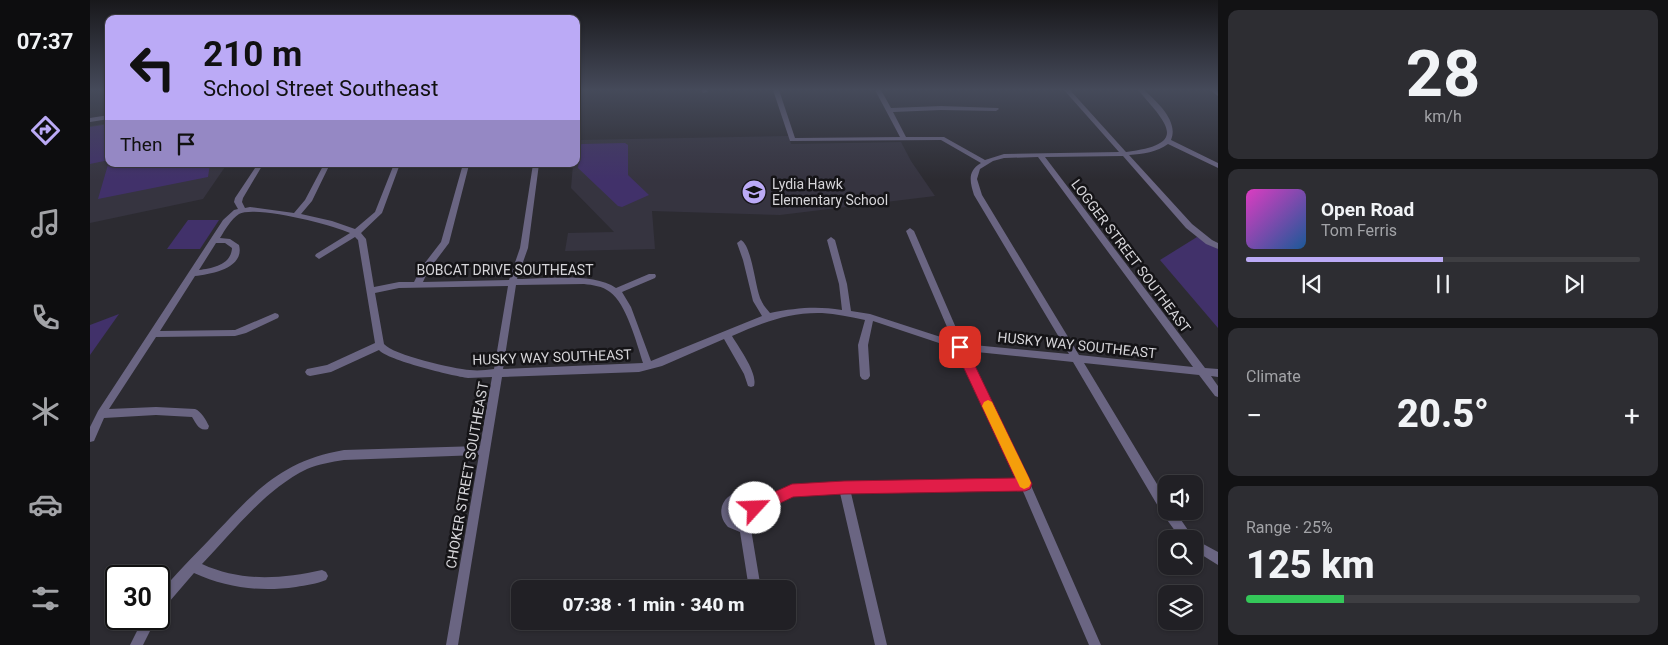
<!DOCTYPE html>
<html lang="en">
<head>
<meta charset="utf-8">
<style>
	body { margin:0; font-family:Roboto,sans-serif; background:#2d2d32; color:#f1f3f6; height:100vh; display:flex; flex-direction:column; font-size:19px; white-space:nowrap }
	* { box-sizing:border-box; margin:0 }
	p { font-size:16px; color:#a2a3a7 }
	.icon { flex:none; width:28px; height:28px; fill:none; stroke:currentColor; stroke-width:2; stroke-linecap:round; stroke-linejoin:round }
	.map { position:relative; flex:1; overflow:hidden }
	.sheet { display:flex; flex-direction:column; gap:10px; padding:10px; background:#121214; width:450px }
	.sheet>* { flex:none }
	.guide { position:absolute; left:15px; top:15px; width:475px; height:152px; border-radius:10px; box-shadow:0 1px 4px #0004,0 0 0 1px #3e3e42; background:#bbaaf6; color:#111; overflow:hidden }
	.fabs { position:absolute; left:1068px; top:475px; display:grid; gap:10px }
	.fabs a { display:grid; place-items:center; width:45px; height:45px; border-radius:10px; background:#212025; box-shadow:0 1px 4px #0004,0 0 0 1px #3e3e42; font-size:25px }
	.speed { position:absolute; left:15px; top:565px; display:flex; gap:10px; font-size:25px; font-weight:700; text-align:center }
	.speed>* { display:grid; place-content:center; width:65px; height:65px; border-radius:50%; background:#212025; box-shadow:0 1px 4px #0004,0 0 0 1px #3e3e42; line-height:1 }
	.speed .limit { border:2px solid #111; border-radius:8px; background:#fff; color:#111 }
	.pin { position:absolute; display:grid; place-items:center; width:42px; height:42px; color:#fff; margin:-21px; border-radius:10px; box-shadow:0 2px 8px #0006 }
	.me { position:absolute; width:55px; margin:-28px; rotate:65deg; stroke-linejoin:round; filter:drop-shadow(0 0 4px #0008) }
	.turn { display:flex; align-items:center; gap:18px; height:105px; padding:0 15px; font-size:22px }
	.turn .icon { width:65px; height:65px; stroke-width:2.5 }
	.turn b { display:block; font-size:35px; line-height:42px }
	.then { display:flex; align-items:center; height:48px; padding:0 15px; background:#0003; gap:10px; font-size:19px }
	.big { font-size:38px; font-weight:800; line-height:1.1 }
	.sheet .card { flex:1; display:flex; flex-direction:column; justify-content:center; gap:8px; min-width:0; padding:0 18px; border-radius:10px; background:#2d2d32 }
	.sheet .dial { align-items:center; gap:0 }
	.dial b { font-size:65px; line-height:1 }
	.song { display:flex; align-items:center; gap:15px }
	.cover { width:60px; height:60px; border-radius:8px; background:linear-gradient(135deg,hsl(310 70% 55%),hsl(210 70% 35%)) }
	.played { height:5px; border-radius:2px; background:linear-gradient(90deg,#bbaaf6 50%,#3e3e42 50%) }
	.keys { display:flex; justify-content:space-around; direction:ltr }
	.heat { display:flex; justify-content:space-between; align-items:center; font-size:28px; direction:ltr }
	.charge { height:8px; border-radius:4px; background:linear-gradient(90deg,#34c759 25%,#3e3e42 0) }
	.trip { position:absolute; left:421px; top:580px; width:285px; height:50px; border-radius:10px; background:#212025; box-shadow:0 1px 4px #0004,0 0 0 1px #3e3e42; font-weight:800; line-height:50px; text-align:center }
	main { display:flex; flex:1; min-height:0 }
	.tab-bar { display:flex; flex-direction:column; width:90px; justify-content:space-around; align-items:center; background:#0d0d0f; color:#a2a3a7 }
	.tab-bar .icon { width:35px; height:35px }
	.tab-bar .selected { color:#bbaaf6 }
	.tab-bar b { font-size:22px; color:#f1f3f6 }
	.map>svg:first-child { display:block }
	.built { fill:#363440 }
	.green { fill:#41316a }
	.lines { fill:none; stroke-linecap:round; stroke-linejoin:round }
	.minor { fill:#6a6582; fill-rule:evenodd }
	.route { fill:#e11d48; stroke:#92132f }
	.slow { fill:#f59e0b }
	.labels { text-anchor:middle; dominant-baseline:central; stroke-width:5; stroke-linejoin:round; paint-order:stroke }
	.poi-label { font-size:14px; fill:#d6d5d9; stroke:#151417; text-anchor:start }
	.street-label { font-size:14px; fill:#d6d5d9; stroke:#151417 }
</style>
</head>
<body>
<main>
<nav class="tab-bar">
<b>07:37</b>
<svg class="icon selected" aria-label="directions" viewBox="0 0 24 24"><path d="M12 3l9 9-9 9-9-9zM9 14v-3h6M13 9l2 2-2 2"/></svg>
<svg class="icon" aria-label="music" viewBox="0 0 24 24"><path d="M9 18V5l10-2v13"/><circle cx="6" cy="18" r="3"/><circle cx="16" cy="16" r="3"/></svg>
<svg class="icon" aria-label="phone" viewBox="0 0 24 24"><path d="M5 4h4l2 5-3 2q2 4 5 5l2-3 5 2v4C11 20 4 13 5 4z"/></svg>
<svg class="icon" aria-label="climate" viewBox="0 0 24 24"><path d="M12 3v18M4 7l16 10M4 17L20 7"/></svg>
<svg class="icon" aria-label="car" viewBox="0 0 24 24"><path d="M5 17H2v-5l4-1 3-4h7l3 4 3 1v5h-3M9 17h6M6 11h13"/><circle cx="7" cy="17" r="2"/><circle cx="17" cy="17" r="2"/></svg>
<svg class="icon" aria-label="filters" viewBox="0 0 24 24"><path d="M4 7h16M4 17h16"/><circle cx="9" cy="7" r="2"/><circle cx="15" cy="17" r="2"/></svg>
</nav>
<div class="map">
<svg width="1128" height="645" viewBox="0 0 1128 645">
	<rect width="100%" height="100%" fill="#2c2b31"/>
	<g class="built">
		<polygon points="19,123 19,164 137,164 113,199 0,223 0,126"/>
		<polygon points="699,136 701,144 811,142 821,161 845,196 690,215 562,211 565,249 475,251 478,233 524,232 481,188 483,164 486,164 486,140"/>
	</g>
	<g class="green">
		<polygon points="19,124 19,160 0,164 0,127"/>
		<polygon points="535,143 538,145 538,175 559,195 532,207 528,206 488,168 490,145 492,144"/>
		<polygon points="19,161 19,164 120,164 118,177 8,199"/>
		<polygon points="98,220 129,220 110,249 77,249"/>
		<polygon points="1107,237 1128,249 1128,328 1070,260"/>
		<polygon points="29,314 0,355 0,325"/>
	</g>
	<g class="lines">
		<g class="minor">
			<polygon points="611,90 617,90 618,92 613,93"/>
			<path d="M683,90H689L705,138L810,137L785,90H791L801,108L851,106L908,108L909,109L906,111L851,110L803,112L816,137H854L895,160L914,154L1029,152L974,90H980L1036,152C1100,144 1077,124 1048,90H1054C1067,102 1089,121 1081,140L1128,163V168L1126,167L1078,144C1067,152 1053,154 1039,155L1102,224L1122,240L1128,243V249L1116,244L1096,228L1033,156L955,157L1115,368L1128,369V377L1121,376L1128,386V397L1125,396L1109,375L994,363L1076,499V511H1085L1104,539L1128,552V565L1104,550V539H1091L1072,513L983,362L877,351L939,481L1011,645H999L932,489L761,493L797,645H785L750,493L703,495L671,511L668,523L661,529L671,589H659L650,532L638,527C617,504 650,478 668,501L702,485L927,479L867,349L783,321L778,345L780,376L778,379L775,380L772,379L770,376L768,345L775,320C761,317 746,314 732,313C698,312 672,323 642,336C649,348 668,373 664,386L661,387L658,386L654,374L634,339L572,366L549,372L412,377L368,645H356L389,455L254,460C241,462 229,464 217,469C174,490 144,531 112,564C151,582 191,579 232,570L236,572L238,576L236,580C227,584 216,585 206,587C170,592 137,588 104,573L73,609L69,611V595C84,575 103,557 120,539C163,494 189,461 254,450L390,446L402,377C394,377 386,378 378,378C363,376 297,360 289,350L241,372L220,376L217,375L215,372L217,369L237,365L285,343L268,240L265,237L229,259L225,256L226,254L260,233C243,225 165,205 149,214C141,219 135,230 130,238L140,239L149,245C155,268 122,274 105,276L70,331L145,330L185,313L188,314L189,316L188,318L156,333L145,336L66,337L19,409L66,407L105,409C111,411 116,420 119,426L118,429C109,432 106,423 102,417L66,415L14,418L4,441L0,442V427L8,411L133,220L144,210L148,209L144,202L145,198L167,165L169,164L172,166L153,198L152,202L155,208L160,207L204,213L215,200L234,164H240L222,201L211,214L242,221L265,229L285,212L304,164H310L292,213L271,233L276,239L284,287L309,282H324L331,268L351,242L373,164L379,165L359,243L338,271L333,282L419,280L430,248L443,164H449L438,248L427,279C455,279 503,272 526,288L559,274H565L566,276L565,278L532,292L541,307L561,361L672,316L663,301L653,260L647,243L651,240C662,246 665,287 671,300C673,305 677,309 680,313C706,308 726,306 752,310L749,284L737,240L741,237L745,240L757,284L761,311L780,314L863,341L816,231L820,228L824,231L873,344L979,354L884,195C880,182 877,171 891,163L851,140L700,141ZM948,157L1103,367L989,355L892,195L887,179L890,169L903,161L914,158ZM126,243H135L142,248C141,265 123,268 109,270ZM494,284C503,285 512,286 520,292C536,303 547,344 553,363L413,369L426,285ZM418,286L404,369C396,370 388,371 380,370C364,369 303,355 294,344L285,293L309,288ZM651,502L658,505L660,512L658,519L651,521L644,519L642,512L644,505Z"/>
			<polygon points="1120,90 1126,90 1128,91 1128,96"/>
			<polygon points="19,115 19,119 0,122 0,118"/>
			<polygon points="53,619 66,619 53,645 40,645"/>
		</g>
	</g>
	<linearGradient id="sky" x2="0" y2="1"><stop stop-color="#18181b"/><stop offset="0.5" stop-color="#454a5a"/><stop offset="1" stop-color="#454a5a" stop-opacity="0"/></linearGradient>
	<rect width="1128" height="180" fill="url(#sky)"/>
	<polygon class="route" points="870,342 876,347 940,480 942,484 940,489 935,491 754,494 703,497 665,515 660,513 658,508 660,503 702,484 754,481 925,478 864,347"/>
	<polygon class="slow" points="898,400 902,402 939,478 941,483 939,487 934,489 930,487 892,406 894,402"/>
	<defs>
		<symbol id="school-disc" viewBox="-11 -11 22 22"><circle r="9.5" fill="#bbaaf6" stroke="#151417"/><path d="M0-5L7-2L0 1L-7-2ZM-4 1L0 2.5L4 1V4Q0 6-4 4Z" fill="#111"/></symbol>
	</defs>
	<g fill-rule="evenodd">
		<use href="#school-disc" x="650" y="178" width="28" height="28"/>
	</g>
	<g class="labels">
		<g class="poi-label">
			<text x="682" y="184">Lydia Hawk<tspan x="682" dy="16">Elementary School</tspan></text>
		</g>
		<g class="street-label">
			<text transform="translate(1041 256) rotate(53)">LOGGER STREET SOUTHEAST</text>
			<text x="415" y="270">BOBCAT DRIVE SOUTHEAST</text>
			<text transform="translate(987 345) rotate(6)">HUSKY WAY SOUTHEAST</text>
			<text transform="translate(462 357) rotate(-2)">HUSKY WAY SOUTHEAST</text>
			<text transform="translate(377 475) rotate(-80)">CHOKER STREET SOUTHEAST</text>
		</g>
	</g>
</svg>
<div class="fabs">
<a><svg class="icon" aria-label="sound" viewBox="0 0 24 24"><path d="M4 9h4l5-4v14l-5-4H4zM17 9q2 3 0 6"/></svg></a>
<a><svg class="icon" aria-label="search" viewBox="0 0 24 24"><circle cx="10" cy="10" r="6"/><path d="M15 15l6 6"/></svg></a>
<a><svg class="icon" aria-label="layers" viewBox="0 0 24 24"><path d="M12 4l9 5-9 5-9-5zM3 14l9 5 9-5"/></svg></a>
</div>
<div class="speed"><div class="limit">30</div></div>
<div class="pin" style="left:870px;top:347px;background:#d93025"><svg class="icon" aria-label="arrive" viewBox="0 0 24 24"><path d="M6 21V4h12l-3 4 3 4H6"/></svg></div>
<svg class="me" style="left:665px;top:508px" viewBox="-20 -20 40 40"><circle r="19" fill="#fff"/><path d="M0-13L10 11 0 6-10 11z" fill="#e11d48"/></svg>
<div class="trip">07:38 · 1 min · 340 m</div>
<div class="guide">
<div class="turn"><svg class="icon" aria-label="left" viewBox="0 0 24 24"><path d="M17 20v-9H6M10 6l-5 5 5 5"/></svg><div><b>210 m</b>School Street Southeast</div></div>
<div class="then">Then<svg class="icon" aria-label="arrive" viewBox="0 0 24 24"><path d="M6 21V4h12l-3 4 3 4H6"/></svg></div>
</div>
</div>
<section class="sheet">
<div class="card dial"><b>28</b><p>km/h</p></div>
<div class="card">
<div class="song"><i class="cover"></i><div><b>Open Road</b><p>Tom Ferris</p></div></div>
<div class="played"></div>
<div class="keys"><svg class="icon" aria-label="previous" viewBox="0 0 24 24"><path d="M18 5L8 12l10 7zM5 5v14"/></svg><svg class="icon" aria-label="pause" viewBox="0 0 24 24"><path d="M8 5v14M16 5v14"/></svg><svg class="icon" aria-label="next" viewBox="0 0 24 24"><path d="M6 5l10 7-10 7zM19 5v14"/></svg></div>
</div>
<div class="card"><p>Climate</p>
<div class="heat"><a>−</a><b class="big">20.5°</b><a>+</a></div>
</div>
<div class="card"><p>Range · 25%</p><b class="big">125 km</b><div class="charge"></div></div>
</section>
</main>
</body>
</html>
